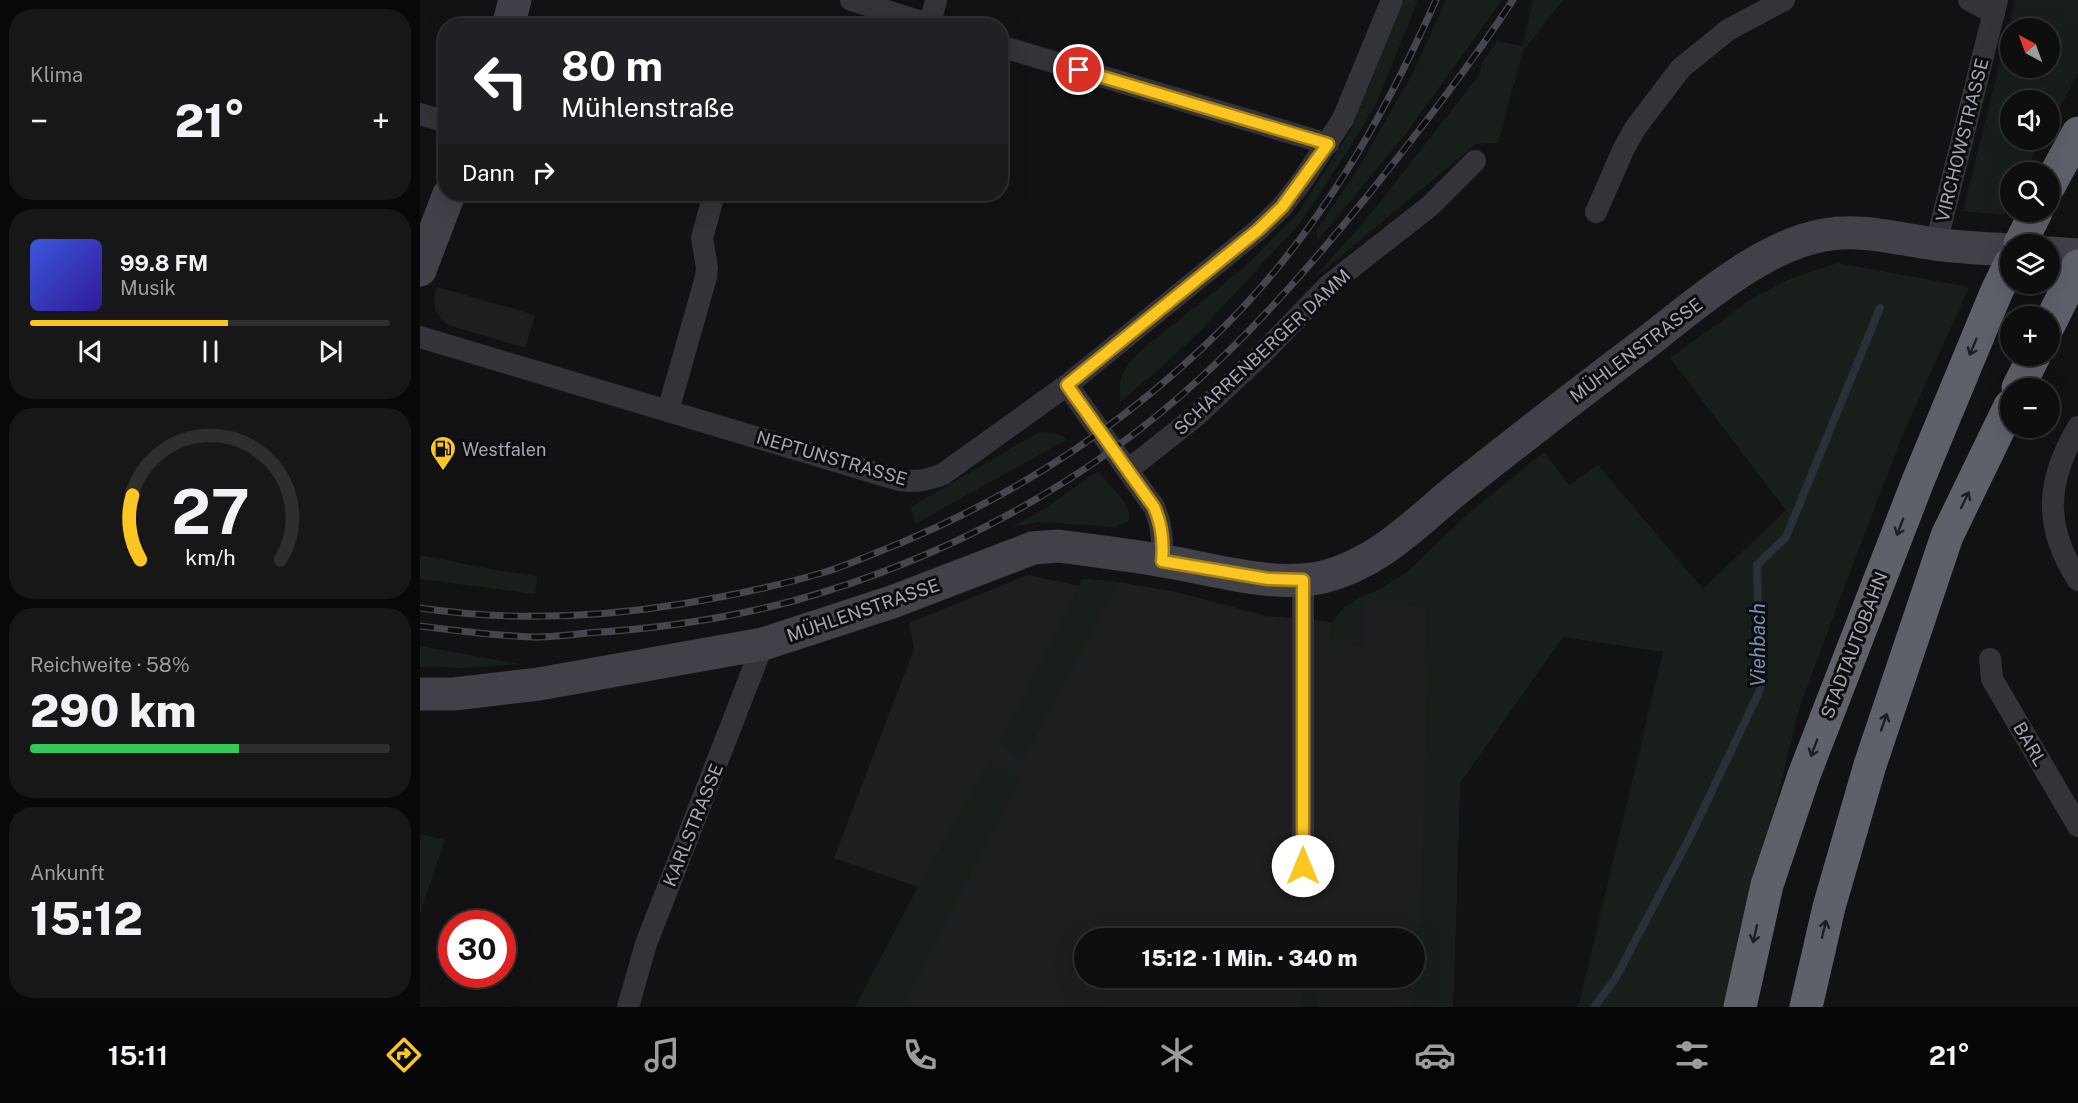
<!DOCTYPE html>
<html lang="de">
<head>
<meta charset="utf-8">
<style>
	body { margin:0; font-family:"Public Sans",sans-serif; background:#171718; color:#f1f3f6; height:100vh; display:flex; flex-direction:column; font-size:22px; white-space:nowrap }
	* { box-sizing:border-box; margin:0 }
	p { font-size:20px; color:#9b9c9e }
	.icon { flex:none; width:33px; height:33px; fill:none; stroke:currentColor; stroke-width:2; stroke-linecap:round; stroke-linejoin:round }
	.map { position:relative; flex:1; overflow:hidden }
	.panel { display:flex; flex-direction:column; gap:9px; padding:9px; background:#080808; width:420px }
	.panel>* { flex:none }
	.banner { position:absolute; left:18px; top:18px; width:570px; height:183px; border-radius:24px; box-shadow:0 6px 24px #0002,0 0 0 2px #2e2e2f; background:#202124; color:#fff; overflow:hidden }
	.needle { width:39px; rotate:319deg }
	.fabs { position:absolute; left:1580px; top:18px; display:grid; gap:12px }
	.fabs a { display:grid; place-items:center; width:60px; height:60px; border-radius:50%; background:#0e0e0f; box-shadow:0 6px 24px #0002,0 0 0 2px #2e2e2f; font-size:30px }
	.speed { position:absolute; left:18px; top:910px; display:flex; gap:12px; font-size:30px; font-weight:700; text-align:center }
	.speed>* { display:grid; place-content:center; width:78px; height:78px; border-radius:50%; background:#0e0e0f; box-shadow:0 6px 24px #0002,0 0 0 2px #2e2e2f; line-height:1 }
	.speed .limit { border:9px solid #d22; background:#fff; color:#111 }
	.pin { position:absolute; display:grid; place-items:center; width:51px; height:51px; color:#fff; margin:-26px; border:3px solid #fff; border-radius:50%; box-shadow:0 2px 6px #0007 }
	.me { position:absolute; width:66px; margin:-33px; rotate:0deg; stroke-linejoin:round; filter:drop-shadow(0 0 4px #0008) }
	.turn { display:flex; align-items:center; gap:21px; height:126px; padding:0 24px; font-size:27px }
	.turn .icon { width:78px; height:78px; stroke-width:2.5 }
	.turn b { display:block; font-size:42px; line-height:51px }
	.then { display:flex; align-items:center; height:57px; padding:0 24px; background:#0003; gap:12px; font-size:22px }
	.big { font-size:45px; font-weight:800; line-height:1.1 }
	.panel .widget { flex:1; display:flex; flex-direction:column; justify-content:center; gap:9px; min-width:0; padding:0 21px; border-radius:24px; background:#171718 }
	.panel .dial { align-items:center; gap:0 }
	.dial svg { height:156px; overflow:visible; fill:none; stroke:#2e2e2f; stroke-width:7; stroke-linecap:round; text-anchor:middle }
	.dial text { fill:#f1f3f6; stroke:none }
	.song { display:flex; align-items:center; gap:18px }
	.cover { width:72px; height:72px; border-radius:9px; background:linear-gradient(135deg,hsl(230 70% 55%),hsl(250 70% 35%)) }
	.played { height:6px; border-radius:3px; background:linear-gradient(90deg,#fcc622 55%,#2e2e2f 55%) }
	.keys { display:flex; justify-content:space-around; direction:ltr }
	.heat { display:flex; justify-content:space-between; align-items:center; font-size:33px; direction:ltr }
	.charge { height:9px; border-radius:4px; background:linear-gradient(90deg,#34c759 58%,#2e2e2f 0) }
	.trip { position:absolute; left:654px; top:928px; width:351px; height:60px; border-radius:30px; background:#0e0e0f; box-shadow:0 6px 24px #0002,0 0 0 2px #2e2e2f; font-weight:800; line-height:60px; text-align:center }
	.tab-bar { display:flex; height:96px; justify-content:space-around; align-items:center; background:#060606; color:#9b9c9e }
	.tab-bar .icon { width:42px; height:42px }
	.tab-bar .selected { color:#fcc622 }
	.tab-bar b { font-size:27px; color:#f1f3f6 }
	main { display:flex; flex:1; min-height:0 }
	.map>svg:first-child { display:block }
	.built { fill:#1e1e21; fill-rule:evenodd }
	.green { fill:#181f1a; fill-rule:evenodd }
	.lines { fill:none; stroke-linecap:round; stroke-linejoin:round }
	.stream { stroke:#283038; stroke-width:8 }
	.street { stroke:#333339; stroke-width:22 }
	.secondary { stroke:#414249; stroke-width:33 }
	.highway { stroke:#5f616a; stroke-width:33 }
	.rail-casing { stroke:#46474e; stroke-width:7 }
	.rail { stroke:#0d0d0f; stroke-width:4.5; stroke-dasharray:14; stroke-linecap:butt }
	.oneway { stroke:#1d1e21 }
	.route-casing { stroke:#a48116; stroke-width:15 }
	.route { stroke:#fcc622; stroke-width:10 }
	.labels { text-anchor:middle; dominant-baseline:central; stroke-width:6; stroke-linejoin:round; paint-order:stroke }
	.street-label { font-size:18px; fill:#a3a7b5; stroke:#0d0d0f }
	.poi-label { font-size:18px; fill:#a3a7b5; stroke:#0d0d0f; text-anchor:start }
	.water-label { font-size:20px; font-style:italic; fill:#7792b3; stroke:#0d0d0f }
</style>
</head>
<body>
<main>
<section class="panel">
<div class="widget"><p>Klima</p>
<div class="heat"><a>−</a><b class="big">21°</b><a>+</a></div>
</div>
<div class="widget">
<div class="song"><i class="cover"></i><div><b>99.8 FM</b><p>Musik</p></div></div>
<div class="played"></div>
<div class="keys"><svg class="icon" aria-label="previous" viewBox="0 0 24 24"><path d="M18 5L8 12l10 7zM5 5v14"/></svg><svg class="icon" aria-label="pause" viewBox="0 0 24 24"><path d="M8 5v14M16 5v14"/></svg><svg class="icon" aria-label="next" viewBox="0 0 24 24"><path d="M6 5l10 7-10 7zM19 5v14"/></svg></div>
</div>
<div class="widget dial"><svg viewBox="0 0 100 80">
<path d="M14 69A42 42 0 1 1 86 69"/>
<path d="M14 69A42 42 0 0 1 10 36" stroke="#fcc622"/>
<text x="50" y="56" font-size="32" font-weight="700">27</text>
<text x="50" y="72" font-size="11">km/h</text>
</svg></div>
<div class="widget"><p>Reichweite · 58%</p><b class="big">290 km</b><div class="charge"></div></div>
<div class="widget"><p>Ankunft</p><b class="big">15:12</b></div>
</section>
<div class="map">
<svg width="1658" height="1007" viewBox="0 0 1658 1007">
	<rect width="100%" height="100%" fill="#121214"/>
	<g class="built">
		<polygon points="17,287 115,315 105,348 28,325 21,319 15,309 14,297"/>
		<path d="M1049,513L1033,1007H435L498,887L414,858L494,649L489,623L608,575L659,586L663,579L699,582L756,592L847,616L912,622L925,607L938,598L959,590L986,573ZM664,939H994V978H664Z"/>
	</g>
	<g class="green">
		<path d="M984,0H998L957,102L931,146L880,223L779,332L744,365L700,402C699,377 702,370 719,352L827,265L877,214L931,130Z"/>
		<polygon points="1026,0 1082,0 987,132 898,240 896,231 936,172 992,75"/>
		<polygon points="1113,0 1143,0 1103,51 1078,143 1056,144 892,280 949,216 1060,74 1062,63 1077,41 1102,46"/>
		<path d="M1595,0H1658V73L1629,127V100H1590V140H1622L1605,172H1590V201L1584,215L1543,211ZM1590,28H1629V68H1590Z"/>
		<polygon points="1418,263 1549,287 1480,441 1381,702 1305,1007 1156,1007 1159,1004 1243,652 1143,637 1040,783 1033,1007 992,1007 993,978 994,978 995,927 1000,926 1008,667 1005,666 1006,607 987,606 987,601 944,601 943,646 909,642 912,622 925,607 938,598 959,590 986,573 1049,513 1124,452 1149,485 1178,465 1283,589 1366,510 1250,358 1333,298 1374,277"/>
		<polygon points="619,432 635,433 647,439 495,524 491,507"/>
		<polygon points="678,471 703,500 709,512 709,520 696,527 618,522 592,527 621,511"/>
		<polygon points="0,555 70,569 118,576 115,594 0,579"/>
		<polygon points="663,579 699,582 603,760 578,745"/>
		<polygon points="0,646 100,664 44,668 0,667"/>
		<polygon points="570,760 601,777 482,1007 435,1007 498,887"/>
		<polygon points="0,834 25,840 0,913"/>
		<polygon points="886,978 899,978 897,1007 881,1007"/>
	</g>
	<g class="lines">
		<polyline class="stream" points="1174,1007 1195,979 1271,835 1340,690 1337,565 1366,537 1460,308"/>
		<g class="street">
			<polyline points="431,0 515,26"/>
			<polyline points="1549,0 1574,13"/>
			<polyline points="510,24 516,0"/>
			<polyline points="580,46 908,144"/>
			<polyline points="0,114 26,122"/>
			<polyline points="1176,212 1204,148 1216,127 1261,68 1308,30 1364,0"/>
			<polyline points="1516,244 1577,0"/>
			<path d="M0,337L479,480C497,482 505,481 523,474L647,385L838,230L862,207L882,181L923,119L972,0"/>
			<path d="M647,385L734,507C742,525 743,541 742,560"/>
			<polyline points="248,411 286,277 287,268 282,238 294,194"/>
			<path d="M1658,427C1626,481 1623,526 1658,580"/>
			<polyline points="708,470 776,416 841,355 909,285 1010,206 1055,161"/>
			<polyline points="883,580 883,866"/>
			<polyline points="1570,659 1572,679 1658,826"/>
			<polyline points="208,1007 226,944 343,644"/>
		</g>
		<g class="secondary">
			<polyline points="88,26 95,0"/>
			<polyline points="1629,253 1658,255"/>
			<polyline points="0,270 29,194"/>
			<path d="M0,694H34L119,684L343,644L472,602L613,548L638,546C675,551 712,555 749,562C797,570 855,588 903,577C957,564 995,524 1036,490C1099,440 1162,391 1227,342C1276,304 1341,246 1404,235C1441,228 1478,239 1515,244C1540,248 1565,248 1590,250"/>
		</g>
		<g class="highway">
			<polyline points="1629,186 1658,133"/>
			<polyline points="1600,244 1616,212"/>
			<polyline points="1629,325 1658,266"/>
			<polyline points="1598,388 1614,356"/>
			<polyline points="1320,1007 1347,885 1384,775 1498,481 1576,293 1590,264"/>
			<polyline points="1386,1007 1409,907 1450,765 1527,536 1590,406"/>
		</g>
		<defs>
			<g id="rail">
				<path d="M0,608C87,621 175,618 261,604C310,596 358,586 405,572C431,564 457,552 483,542C604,491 712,419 805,326C898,233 963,119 1016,0"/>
				<path d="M0,626C38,631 76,636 114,637C132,637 150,635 167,633C237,629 305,619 373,601C522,560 662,486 776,382C840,324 895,260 949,194C999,131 1049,67 1093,0"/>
			</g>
		</defs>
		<use href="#rail" class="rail-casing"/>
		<use href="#rail" class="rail"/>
	</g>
	<defs><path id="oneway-shaft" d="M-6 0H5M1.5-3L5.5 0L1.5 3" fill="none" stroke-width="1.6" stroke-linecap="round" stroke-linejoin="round" transform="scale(1.5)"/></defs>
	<g class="oneway">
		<use href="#oneway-shaft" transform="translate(1553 347) rotate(113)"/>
		<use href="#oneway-shaft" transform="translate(1545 500) rotate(-64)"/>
		<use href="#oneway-shaft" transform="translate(1480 527) rotate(111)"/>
		<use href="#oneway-shaft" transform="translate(1464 722) rotate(-71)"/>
		<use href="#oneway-shaft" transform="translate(1394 748) rotate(111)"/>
		<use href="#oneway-shaft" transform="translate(1404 929) rotate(-77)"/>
		<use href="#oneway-shaft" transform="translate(1335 934) rotate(103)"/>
	</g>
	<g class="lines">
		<defs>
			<path id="route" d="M659,70L908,144L862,207L838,230L647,385L734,507C742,525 744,541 742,561L848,579L883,580V866"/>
		</defs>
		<use href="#route" class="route-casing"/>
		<use href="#route" class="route"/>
	</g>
	<defs>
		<symbol id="fuel-pin" viewBox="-11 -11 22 30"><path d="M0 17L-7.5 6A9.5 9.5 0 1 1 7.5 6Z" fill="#fcc622" stroke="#0d0d0f"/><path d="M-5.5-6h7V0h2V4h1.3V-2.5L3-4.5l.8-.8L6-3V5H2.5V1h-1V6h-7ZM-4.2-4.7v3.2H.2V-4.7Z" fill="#111"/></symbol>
	</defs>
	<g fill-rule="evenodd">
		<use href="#fuel-pin" x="8" y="434" width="30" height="40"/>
	</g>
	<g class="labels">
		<g class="street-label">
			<text transform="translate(1542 140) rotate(-76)">VIRCHOWSTRASSE</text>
			<text transform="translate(1216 350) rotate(-37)">MÜHLENSTRASSE</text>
			<text transform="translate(842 352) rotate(-43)">SCHARRENBERGER DAMM</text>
			<text transform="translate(412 458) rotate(16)">NEPTUNSTRASSE</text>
			<text transform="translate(443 610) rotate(-19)">MÜHLENSTRASSE</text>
			<text transform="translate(1434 645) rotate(-69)">STADTAUTOBAHN</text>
			<text transform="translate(1610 744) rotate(60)">BARL</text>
			<text transform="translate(273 825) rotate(-68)">KARLSTRASSE</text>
		</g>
		<g class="poi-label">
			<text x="42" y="449">Westfalen</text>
		</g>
		<g class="water-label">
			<text transform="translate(1338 645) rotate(-90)">Viehbach</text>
		</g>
	</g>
</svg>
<div class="fabs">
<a><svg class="needle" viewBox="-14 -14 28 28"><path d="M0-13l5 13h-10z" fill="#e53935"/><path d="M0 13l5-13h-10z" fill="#9b9c9e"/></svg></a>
<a><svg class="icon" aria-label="sound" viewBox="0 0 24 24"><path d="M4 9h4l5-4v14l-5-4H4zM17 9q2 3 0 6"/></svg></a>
<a><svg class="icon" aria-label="search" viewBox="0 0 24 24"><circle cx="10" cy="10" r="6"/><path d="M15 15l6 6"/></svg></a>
<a><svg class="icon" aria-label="layers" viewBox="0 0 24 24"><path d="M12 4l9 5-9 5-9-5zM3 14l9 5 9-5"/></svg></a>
<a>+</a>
<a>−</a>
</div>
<div class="speed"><div class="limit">30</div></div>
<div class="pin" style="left:659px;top:70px;background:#d93025"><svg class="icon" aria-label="arrive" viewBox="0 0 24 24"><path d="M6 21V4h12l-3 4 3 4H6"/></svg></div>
<svg class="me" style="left:883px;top:866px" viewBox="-20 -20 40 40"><circle r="19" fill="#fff"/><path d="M0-13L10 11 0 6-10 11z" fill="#fcc622"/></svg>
<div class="trip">15:12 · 1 Min. · 340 m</div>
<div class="banner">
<div class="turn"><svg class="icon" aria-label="left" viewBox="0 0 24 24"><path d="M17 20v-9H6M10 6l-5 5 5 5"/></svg><div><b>80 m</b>Mühlenstraße</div></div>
<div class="then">Dann<svg class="icon" aria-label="right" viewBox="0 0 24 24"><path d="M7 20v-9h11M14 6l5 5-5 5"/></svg></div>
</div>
</div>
</main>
<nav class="tab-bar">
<b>15:11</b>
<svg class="icon selected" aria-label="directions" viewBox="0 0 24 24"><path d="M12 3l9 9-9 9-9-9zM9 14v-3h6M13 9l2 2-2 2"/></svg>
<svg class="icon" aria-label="music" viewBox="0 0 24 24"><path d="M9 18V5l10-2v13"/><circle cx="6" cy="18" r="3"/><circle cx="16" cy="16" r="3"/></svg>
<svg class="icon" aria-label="phone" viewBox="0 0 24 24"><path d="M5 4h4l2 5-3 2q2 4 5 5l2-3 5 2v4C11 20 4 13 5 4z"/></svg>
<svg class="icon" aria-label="climate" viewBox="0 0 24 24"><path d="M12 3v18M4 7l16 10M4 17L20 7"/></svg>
<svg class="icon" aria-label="car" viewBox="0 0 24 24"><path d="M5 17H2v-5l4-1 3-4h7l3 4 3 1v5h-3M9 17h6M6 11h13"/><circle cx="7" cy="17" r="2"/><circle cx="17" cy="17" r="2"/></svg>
<svg class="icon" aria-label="filters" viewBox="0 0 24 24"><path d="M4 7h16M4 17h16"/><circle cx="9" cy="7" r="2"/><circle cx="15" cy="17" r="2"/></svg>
<b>21°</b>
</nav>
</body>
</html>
